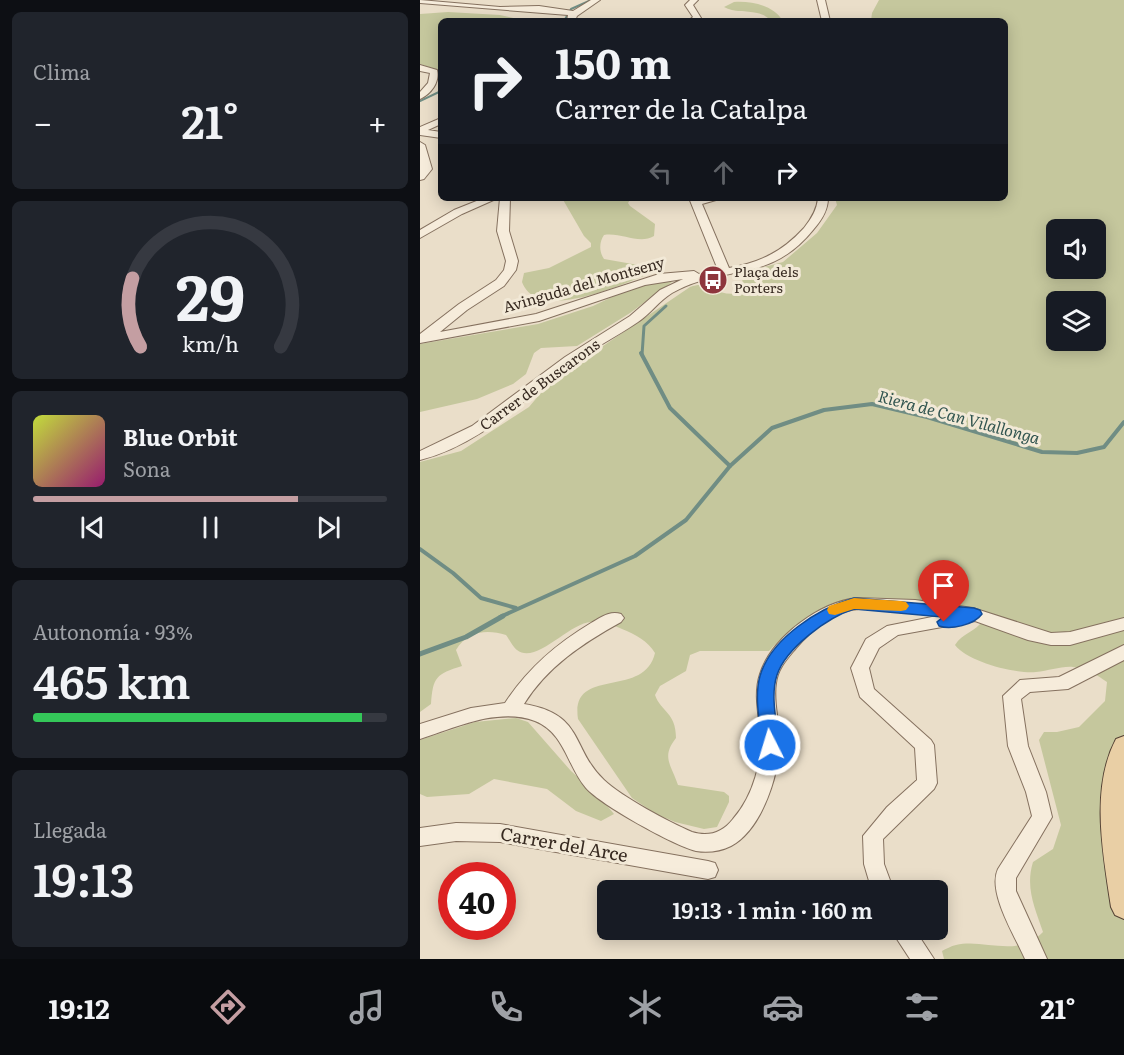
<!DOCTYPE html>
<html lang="es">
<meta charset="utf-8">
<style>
body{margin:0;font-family:Literata,serif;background:#20242c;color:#f1f3f6;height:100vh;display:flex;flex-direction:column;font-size:22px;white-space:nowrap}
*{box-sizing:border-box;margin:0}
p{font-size:20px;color:#9ea1a6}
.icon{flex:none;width:33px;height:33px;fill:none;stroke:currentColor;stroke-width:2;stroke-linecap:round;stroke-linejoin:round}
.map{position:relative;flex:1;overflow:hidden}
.drawer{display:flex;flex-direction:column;gap:12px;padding:12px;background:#0d0f14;width:420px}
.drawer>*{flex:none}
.guide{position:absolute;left:18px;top:18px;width:570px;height:183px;border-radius:9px;box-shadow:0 3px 15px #0003;background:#171b24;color:#f1f3f6;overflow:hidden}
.buttons{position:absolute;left:626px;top:219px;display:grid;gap:12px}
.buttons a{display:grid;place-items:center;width:60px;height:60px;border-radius:9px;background:#171b24;box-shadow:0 3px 15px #0003;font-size:30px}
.speed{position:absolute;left:18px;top:862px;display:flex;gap:12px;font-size:30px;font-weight:700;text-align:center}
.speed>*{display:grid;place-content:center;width:78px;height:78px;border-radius:50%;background:#171b24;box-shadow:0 3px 15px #0003;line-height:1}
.speed .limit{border:9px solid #d22;background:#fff;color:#111}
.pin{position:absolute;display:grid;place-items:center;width:51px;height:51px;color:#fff;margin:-62px -26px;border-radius:50% 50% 50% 0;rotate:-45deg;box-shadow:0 0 6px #0007}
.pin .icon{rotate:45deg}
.me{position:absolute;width:66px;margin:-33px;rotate:355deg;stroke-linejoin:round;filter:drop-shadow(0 0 4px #0008)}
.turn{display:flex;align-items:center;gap:21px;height:126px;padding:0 18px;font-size:27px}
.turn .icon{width:78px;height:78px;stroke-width:2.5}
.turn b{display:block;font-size:42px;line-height:51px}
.lanes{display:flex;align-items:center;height:57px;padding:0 18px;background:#0003;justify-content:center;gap:30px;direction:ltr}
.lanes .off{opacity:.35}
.big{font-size:45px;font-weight:600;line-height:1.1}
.drawer .card{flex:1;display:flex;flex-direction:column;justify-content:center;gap:9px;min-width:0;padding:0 21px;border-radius:9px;background:#20242c}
.drawer .dial{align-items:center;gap:0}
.dial svg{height:156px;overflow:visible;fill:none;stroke:#363941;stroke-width:7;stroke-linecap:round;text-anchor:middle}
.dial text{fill:#f1f3f6;stroke:none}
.song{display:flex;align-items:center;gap:18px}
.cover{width:72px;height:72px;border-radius:9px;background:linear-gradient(135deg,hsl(70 70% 55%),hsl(320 70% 35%))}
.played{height:6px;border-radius:3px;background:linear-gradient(90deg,#c49ea2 75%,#363941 75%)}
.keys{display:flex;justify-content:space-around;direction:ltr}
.heat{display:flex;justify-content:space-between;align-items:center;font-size:33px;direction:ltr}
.charge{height:9px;border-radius:4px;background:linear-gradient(90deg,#34c759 93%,#363941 0)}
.trip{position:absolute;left:177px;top:880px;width:351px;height:60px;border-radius:9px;background:#171b24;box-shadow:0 3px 15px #0003;font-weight:600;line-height:60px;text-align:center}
.tab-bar{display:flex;height:96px;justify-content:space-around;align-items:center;background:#090b0e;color:#9ea1a6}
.tab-bar .icon{width:42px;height:42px}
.tab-bar .selected{color:#c49ea2}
.tab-bar b{font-size:27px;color:#f1f3f6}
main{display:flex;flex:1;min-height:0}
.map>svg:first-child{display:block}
</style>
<main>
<section class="drawer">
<div class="card"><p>Clima</p>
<div class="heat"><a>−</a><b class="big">21°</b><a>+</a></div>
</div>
<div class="card dial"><svg viewBox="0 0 100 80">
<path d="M14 69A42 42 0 1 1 86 69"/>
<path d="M14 69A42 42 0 0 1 10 34" stroke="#c49ea2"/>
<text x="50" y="56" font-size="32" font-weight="700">29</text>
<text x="50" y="72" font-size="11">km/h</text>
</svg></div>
<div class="card">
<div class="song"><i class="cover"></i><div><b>Blue Orbit</b><p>Sona</p></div></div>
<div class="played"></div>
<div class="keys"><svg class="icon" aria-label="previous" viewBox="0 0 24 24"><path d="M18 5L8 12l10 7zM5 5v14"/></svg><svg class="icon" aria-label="pause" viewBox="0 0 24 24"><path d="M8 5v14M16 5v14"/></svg><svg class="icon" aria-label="next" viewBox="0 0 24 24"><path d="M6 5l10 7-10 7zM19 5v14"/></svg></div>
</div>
<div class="card"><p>Autonomía · 93%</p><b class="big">465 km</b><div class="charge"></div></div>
<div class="card"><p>Llegada</p><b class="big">19:13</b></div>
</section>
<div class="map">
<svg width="704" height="959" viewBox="0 0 704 959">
<rect width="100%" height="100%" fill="#eadec9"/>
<g fill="#c5c79d" fill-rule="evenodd">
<path d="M459,0H704V959H524L522,951C526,949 531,946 536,945C564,938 597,959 623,932C615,908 605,888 613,862L633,849L641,825L619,740L624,732H637L659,727L685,701L687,682C677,675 666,668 653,667C641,666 629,671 616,672C595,674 548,662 535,645C542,633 556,632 563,620C555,616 547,610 539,607C525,602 507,603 493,601C425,593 397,601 349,651H280L270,655L266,671L240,686L235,695C241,712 256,712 256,738C241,757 251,764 258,785L304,792L309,796V802L297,827L284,829L255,822L236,814L212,798L158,719C150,665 224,700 235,653C228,641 215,634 202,629C192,625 182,621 171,622C149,623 116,665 97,650C93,647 89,639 86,635C67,629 47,631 36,650L42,666C16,674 13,677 11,704L0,712V462L41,451L109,407L130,382L270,287C292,279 295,298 319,293L323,284L321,273L363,262L397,233L417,205L415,198H585V21H451L452,13ZM636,230H675V268H636ZM636,302H675V340H636Z"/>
<path d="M314,2C332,1 353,5 363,21C344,21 351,16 337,13C326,10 314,13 304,7Z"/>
<path d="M28,12L80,15L106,21H21V71L0,64V14Z"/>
<path d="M142,198H211L208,203L210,206L235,224L234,236C219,245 201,232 184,235C179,242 179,252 184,259L224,266L236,271C207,282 118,325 102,282L104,273L129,268L171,247V243L164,236Z"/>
<path d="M243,280L252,282L210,313L157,346L121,348L114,353L106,374L93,384L57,399L0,412V344L118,324L173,306L213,287Z"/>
<path d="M96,718L108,722L151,771L179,796L194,814L181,821L156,811L127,789L74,779L49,794L7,797L0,794V740L55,722Z"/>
</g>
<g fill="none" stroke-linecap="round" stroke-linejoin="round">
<g stroke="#708d84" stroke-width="2">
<path d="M144,21L151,9L171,0"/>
<path d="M0,101L21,91"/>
</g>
<path stroke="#708d84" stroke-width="3" d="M222,355L224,326L246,306"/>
<g stroke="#708d84" stroke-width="4">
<path d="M221,353L250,408L310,466"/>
<path d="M0,549L33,573L61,598L96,608"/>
<path d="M80,617L215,556L266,520L310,466L352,428L404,410L452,404L507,417L622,452L657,453L684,447L704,422"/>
</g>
<path stroke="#708d84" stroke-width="5" d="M0,654L46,637L83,616"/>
<g stroke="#85715f" stroke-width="2">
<g id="minor">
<path d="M0,0L80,7L119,6L153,11L171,0H180L157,16L155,21H147L148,15L0,3Z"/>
<path d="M270,0H278L273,5L281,18L278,21H268L273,17L265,5Z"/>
<path d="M397,0H405L410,21H402Z"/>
<path d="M0,65L17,70C20,82 11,94 0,99V92L8,83L10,73L0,71Z"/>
<path d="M21,118V124L8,130L21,132V138L0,135V127Z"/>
<path d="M0,142L5,145L12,169L4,179L0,180Z"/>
<path d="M64,198H78L42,214L0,238V230L34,210Z"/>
<path d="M80,198H90L89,231L98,261L96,270L84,286L47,310L20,332L116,314L239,274L274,271L279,274L298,270L269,198H303L282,204L309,268C341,262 362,252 384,228C391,219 397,210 398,198H408C408,211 401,221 393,230C348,285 305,263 252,293C239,301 230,314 218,322C196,337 173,348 152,364C104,399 60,445 0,460V451L52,426L145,357L210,316L240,290L263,279L225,285L119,321L0,343V334L39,304L76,280L84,270L86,261L77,231Z"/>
<path d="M437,598L495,600L553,608L631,633L650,632L704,618V630L650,645H631L608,640L555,621L478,635L459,648L449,668L454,689L511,740L514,745L517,783L514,789L463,839L464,864L474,891H452L444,864L443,836L467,807L497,780L495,748L440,697L431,668L446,639L467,626L522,615C496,612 453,604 427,611C407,617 389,633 376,648C367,659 358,668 356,683C353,701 359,719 359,737C361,770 343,829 311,846C301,851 288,853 276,851C253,845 181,805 166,788C147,766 145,733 115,721C78,707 35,728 0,739V724L51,708L85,703C107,669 136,644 171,623C180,618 190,610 201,614L204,618L201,622C163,643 127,667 104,704C165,714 151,749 184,780C202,797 249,822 272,832C289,837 302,833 313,819C334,795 343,760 340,729C338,711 334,692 340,674C352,637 400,602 437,598Z"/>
<path d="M704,645V660L648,689L610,692L601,699L608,746L626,792L632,817L596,878V891L627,959H605C595,936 567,892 578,869L612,816L606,792L588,746L583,696L600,680L639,677Z"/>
<path d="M36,823L80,824L288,861L295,863L298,870L295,877L288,879L80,842L36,841L0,846V828Z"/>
<path d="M471,930H495L514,959H490Z"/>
</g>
</g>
<g stroke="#534033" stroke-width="2">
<path id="major" d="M704,736V919L695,915L691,907C683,854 670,788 696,739Z"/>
</g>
<use href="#minor" fill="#f6ecdb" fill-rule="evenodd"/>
<use href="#major" fill="#e9cfa5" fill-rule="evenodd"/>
</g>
<path fill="#1a73e8" stroke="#114b97" stroke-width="1.5" d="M434,598L554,608L560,610L562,614C554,625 531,630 519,626L517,622L523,617L434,609C408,617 366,648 357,675C350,696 357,723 359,745L356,750L350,752L344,750L342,745C340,723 334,697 340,676C351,638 399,608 434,598Z"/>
<path fill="#f59e0b" d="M434,598L481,601L486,602L489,606L486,610L481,611L434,609L415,615L409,614L407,610L409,606Z"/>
<defs>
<g id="bus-disc" transform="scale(1.5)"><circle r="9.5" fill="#8e353c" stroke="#f2e9d7"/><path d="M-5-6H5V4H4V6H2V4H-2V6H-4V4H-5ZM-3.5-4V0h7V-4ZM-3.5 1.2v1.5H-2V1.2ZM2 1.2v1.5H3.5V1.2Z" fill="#fff"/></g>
</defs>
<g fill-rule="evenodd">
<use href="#bus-disc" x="293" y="280"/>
</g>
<g text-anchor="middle" stroke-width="6" stroke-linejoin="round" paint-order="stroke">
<g font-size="14" fill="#372a21" stroke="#f2e9d7" text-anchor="start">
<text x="314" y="277">Plaça dels<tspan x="314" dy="16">Porters</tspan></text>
</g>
<g font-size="15" fill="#372a21" stroke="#f2e9d7">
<text transform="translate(164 285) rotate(-16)" y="5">Avinguda del Montseny</text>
<text transform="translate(120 385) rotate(-36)" y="5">Carrer de Buscarons</text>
</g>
<g font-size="16" font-style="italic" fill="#325550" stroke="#f2e9d7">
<text transform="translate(539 417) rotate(15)" y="6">Riera de Can Vilallonga</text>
</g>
<g font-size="18" fill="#372a21" stroke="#f2e9d7">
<text transform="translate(144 845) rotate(10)" y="6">Carrer del Arce</text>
</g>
</g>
</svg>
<div class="buttons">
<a><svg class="icon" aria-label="sound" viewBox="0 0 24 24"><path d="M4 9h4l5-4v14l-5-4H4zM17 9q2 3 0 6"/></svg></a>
<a><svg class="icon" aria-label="layers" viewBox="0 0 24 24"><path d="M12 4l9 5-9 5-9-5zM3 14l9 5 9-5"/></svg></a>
</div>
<div class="speed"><div class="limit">40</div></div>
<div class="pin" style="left:524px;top:622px;background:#d93025"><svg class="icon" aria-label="arrive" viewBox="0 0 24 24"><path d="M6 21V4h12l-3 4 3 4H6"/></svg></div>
<svg class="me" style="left:350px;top:745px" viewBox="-20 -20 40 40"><circle r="17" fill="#1a73e8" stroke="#fff" stroke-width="3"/><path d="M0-11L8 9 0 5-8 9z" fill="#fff"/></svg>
<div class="trip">19:13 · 1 min · 160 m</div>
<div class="guide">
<div class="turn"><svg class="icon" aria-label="right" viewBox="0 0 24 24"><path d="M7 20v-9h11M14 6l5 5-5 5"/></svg><div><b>150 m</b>Carrer de la Catalpa</div></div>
<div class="lanes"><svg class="icon off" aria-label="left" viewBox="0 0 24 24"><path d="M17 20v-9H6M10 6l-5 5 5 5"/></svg><svg class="icon off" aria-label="ahead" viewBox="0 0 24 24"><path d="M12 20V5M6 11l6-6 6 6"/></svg><svg class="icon" aria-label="right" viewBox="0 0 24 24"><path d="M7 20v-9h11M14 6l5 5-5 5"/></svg></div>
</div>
</div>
</main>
<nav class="tab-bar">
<b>19:12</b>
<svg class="icon selected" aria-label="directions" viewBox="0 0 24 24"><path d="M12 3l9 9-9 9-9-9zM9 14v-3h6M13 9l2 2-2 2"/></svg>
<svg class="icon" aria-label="music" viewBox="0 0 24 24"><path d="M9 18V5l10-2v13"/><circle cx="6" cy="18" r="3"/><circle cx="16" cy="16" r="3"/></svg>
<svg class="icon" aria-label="phone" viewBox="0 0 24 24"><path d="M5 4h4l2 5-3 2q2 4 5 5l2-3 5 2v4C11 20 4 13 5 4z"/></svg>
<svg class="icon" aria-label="climate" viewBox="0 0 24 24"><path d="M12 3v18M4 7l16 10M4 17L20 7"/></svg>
<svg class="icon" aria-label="car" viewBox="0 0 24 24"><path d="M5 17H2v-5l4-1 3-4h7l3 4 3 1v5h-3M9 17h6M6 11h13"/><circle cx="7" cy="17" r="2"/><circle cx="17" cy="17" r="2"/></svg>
<svg class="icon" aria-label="filters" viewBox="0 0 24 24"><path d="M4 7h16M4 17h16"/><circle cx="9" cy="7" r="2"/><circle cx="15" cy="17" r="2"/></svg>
<b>21°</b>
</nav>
